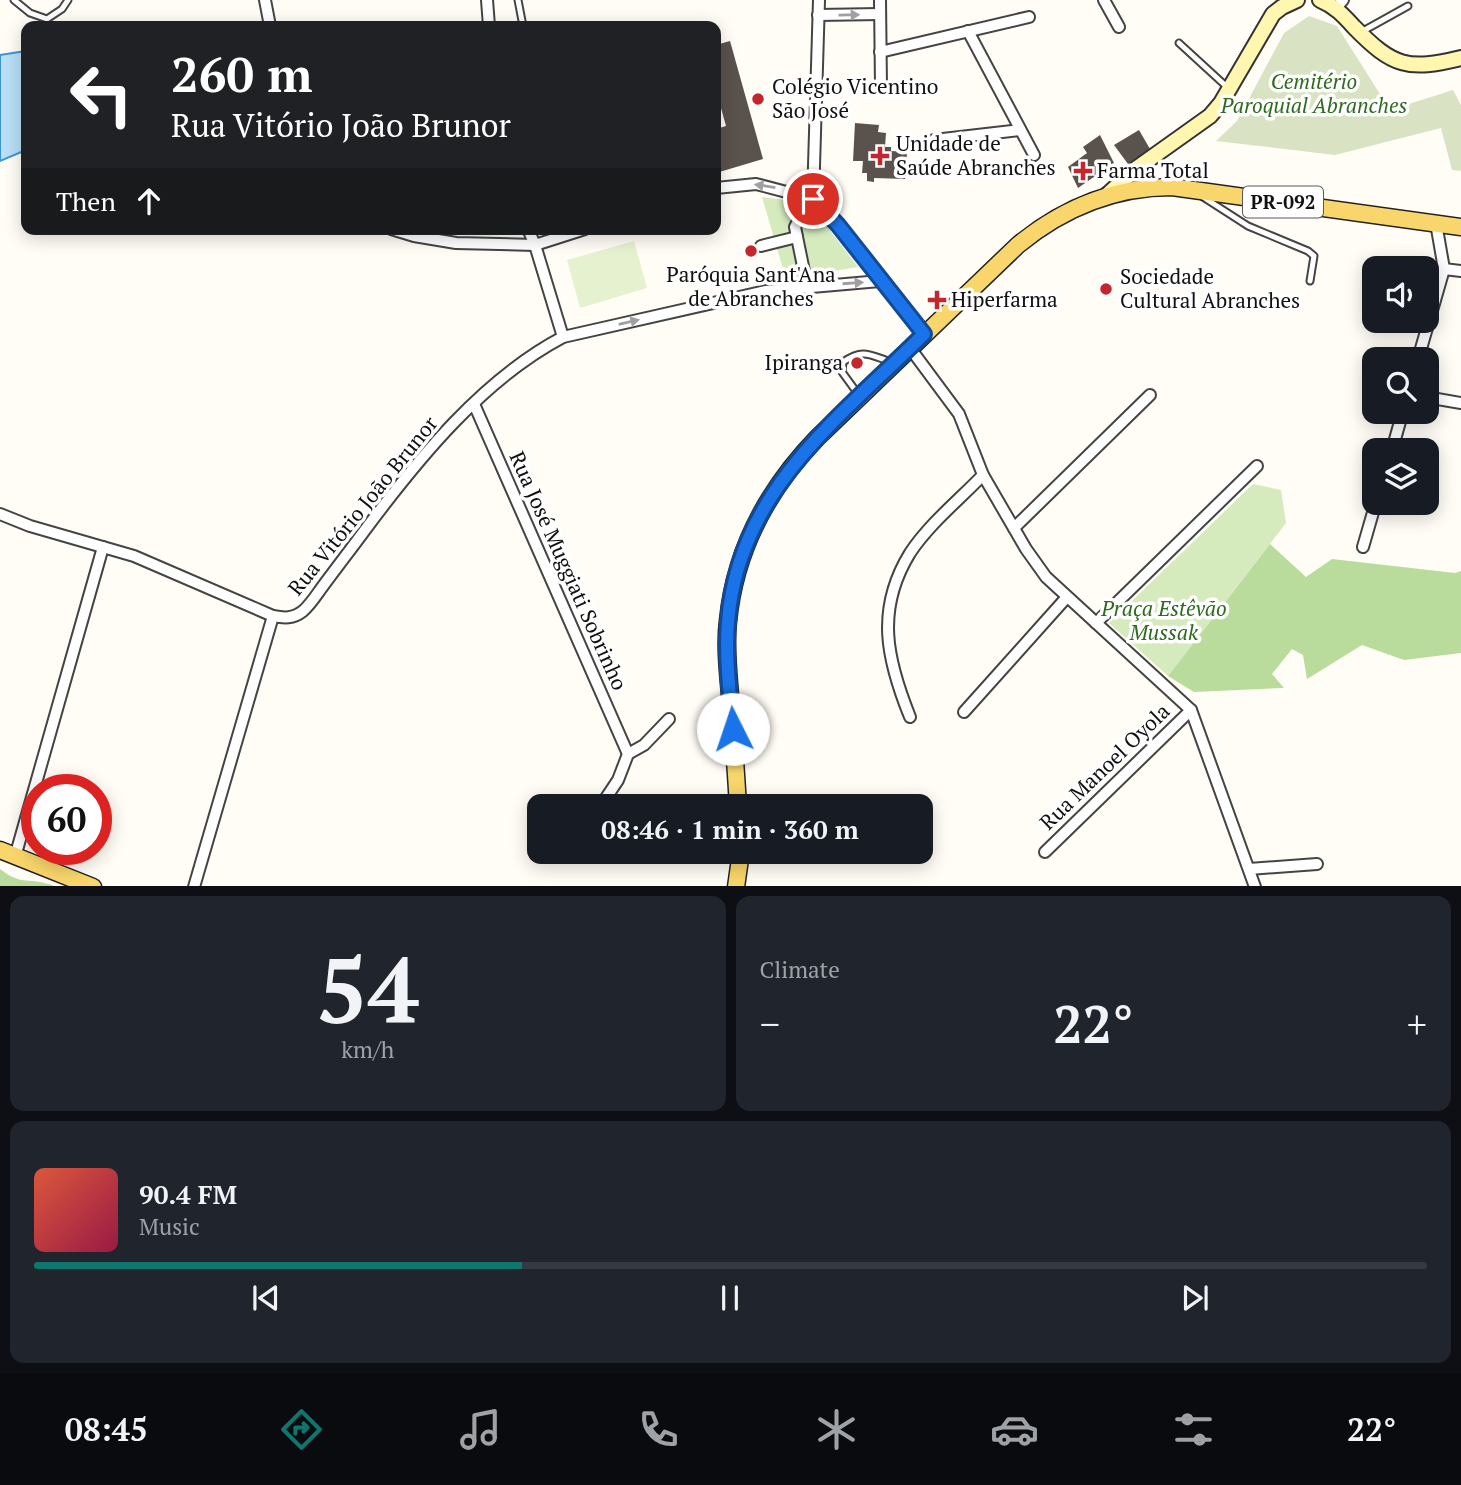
<!DOCTYPE html>
<meta charset="utf-8">
<style>
body{margin:0;font-family:"PT Serif",serif;background:#20242c;color:#f1f3f6;height:100vh;display:flex;flex-direction:column;font-size:26px;white-space:nowrap}
*{box-sizing:border-box;margin:0}
p{font-size:23px;color:#9ea1a6}
.icon{flex:none;width:38px;height:38px;fill:none;stroke:currentColor;stroke-width:2;stroke-linecap:round;stroke-linejoin:round}
.map{position:relative;height:886px;overflow:hidden}
.details{display:flex;flex-direction:column;gap:10px;padding:10px;background:#0d0f14;flex:1}
.details>*{flex:none}
.guide{position:absolute;left:21px;top:21px;width:700px;height:214px;border-radius:14px;box-shadow:0 4px 18px #0003;background:#202124;color:#fff;overflow:hidden}
.tools{position:absolute;left:1362px;top:256px;display:grid;gap:14px}
.tools a{display:grid;place-items:center;width:77px;height:77px;border-radius:14px;background:#171b24;box-shadow:0 4px 18px #0003;font-size:35px}
.speed{position:absolute;left:21px;top:774px;display:flex;gap:14px;font-size:35px;font-weight:700;text-align:center}
.speed>*{display:grid;place-content:center;width:91px;height:91px;border-radius:50%;background:#171b24;box-shadow:0 4px 18px #0003;line-height:1}
.speed .limit{border:10px solid #d22;background:#fff;color:#111}
.pin{position:absolute;display:grid;place-items:center;width:60px;height:60px;color:#fff;margin:-30px;border:4px solid #fff;border-radius:50%;box-shadow:0 2px 7px #0007}
.me{position:absolute;width:77px;margin:-38px;rotate:356deg;stroke-linejoin:round;filter:drop-shadow(0 0 5px #0008)}
.turn{display:flex;align-items:center;gap:24px;height:147px;padding:0 35px;font-size:32px}
.turn .icon{width:91px;height:91px;stroke-width:2.5}
.turn b{display:block;font-size:49px;line-height:60px}
.then{display:flex;align-items:center;height:66px;padding:0 35px;background:#0003;gap:14px;font-size:26px}
.big{font-size:52px;font-weight:600;line-height:1.1}
.details .tile{flex:1;display:flex;flex-direction:column;justify-content:center;gap:10px;min-width:0;padding:0 24px;border-radius:14px;background:#20242c}
.details .dial{align-items:center;gap:0}
.dial b{font-size:91px;line-height:1}
.song{display:flex;align-items:center;gap:21px}
.cover{width:84px;height:84px;border-radius:10px;background:linear-gradient(135deg,hsl(10 70% 55%),hsl(340 70% 35%))}
.played{height:7px;border-radius:4px;background:linear-gradient(90deg,#0f766e 35%,#363941 35%)}
.keys{display:flex;justify-content:space-around;direction:ltr}
.heat{display:flex;justify-content:space-between;align-items:center;font-size:38px;direction:ltr}
.details .tiles{flex:1;display:grid;gap:10px;grid-template-columns:1fr 1fr}
.tile:last-child{grid-column:span 2}
.trip{position:absolute;left:527px;top:794px;width:406px;height:70px;border-radius:14px;background:#171b24;box-shadow:0 4px 18px #0003;font-weight:600;line-height:70px;text-align:center}
.dock{display:flex;height:112px;justify-content:space-around;align-items:center;background:#090b0e;color:#9ea1a6}
.dock .icon{width:49px;height:49px}
.dock .selected{color:#0f766e}
.dock b{font-size:32px;color:#f1f3f6}
.map>svg:first-child{display:block}
</style>
<div class="map">
<svg width="1461" height="887" viewBox="0 0 1461 887">
<rect width="100%" height="100%" fill="#fffdf5"/>
<g fill="#d5ebbd">
<path d="M762,197L809,203L858,267L786,279Z"/>
<path d="M1253,484L1281,490L1286,523L1168,676L1109,623Z"/>
</g>
<g fill="#b9dc9c">
<path d="M1270,544L1306,577L1332,559L1455,573L1461,571V653L1404,660L1362,645L1307,679L1303,655L1292,649L1272,674L1284,688L1194,692L1168,676Z"/>
<path d="M0,869C23,887 29,876 54,886H0Z"/>
</g>
<path fill="#d9e3c4" d="M1309,16L1337,26L1390,110L1453,90L1461,105V171L1452,170L1441,128L1335,155L1216,141L1237,121L1284,33Z"/>
<path fill="#e6f2cf" d="M634,241L647,288L580,308L567,260Z"/>
<path fill="#b9e0f7" stroke="#3f96cf" stroke-width="2" d="M26,51V150L0,161V55Z"/>
<g fill="#5a524d">
<path d="M730,41L763,159L716,173V129L726,126L716,90V45Z"/>
<path d="M855,123L879,125L878,132L886,133L885,147H891V151L907,152L905,179L874,178V182L867,181V173H862L863,161H853Z"/>
<path d="M1139,130L1150,149L1128,164L1114,145Z"/>
<path d="M1100,135L1114,163L1078,188L1068,167L1087,153L1083,147Z"/>
</g>
<g fill="none" stroke-linecap="round" stroke-linejoin="round">
<g stroke="#444" stroke-width="9">
<g id="lane">
<path d="M14,0L30,13L47,19L62,9L68,0"/>
<path d="M518,0L523,26"/>
<path d="M1363,31L1408,6"/>
<path d="M1179,43L1227,87"/>
<path d="M1203,197L1248,226L1308,251L1314,256L1310,281"/>
<path d="M858,394L842,372L843,362C863,348 870,355 891,362"/>
</g>
</g>
<g stroke="#444" stroke-width="14">
<g id="street">
<path d="M265,0L270,26"/>
<path d="M487,0L489,26"/>
<path d="M880,0L881,86"/>
<path d="M1104,0L1119,27"/>
<path d="M1336,8L1343,0"/>
<path d="M818,15L880,14"/>
<path d="M968,31L1034,155"/>
<path d="M880,52L1029,17"/>
<path d="M934,140L1020,130"/>
<path d="M716,188L756,184L813,199L838,225L924,335"/>
<path d="M813,199L819,0"/>
<path d="M391,229L414,236L456,243L535,245L585,229"/>
<path d="M528,229L535,245L563,337"/>
<path d="M761,246L797,237"/>
<path d="M1444,269L1461,271"/>
<path d="M807,286L795,227L806,206L813,199"/>
<path d="M910,348L959,414L983,475L1026,549L1046,577L1191,710L1255,887"/>
<path d="M1418,359L1444,269L1436,223"/>
<path d="M1426,397L1461,403"/>
<path d="M474,404L628,754"/>
<path d="M1392,450L1403,411"/>
<path d="M0,514L30,526L134,556L273,616C284,618 293,619 303,611C311,604 317,594 323,586C337,567 351,549 365,530C418,459 483,379 563,337L766,291L880,281"/>
<path d="M1014,528L1150,395"/>
<path d="M1363,547L1376,502"/>
<path d="M1096,623L1257,466"/>
<path d="M964,712L1067,597"/>
<path d="M910,717C887,660 875,610 910,553C929,524 959,500 983,475"/>
<path d="M600,807L618,780L628,754L644,745L669,719"/>
<path d="M1045,852L1191,710"/>
<path d="M15,857L103,547"/>
<path d="M1249,869L1317,864"/>
<path d="M194,887L273,616"/>
</g>
</g>
<g stroke="#333" stroke-width="18">
<g id="secondary">
<path d="M1320,0C1335,6 1344,16 1354,27C1393,67 1408,71 1461,58"/>
<path d="M1106,196L1137,168L1210,116L1221,103L1273,14L1282,7L1297,0"/>
</g>
</g>
<g stroke="#222" stroke-width="19">
<g id="primary">
<path d="M738,807C736,770 733,732 730,695C728,671 725,645 728,621C735,550 768,489 817,438L1018,245C1063,208 1114,187 1172,187L1461,227"/>
<path d="M0,850L93,887"/>
<path d="M736,887L741,852"/>
</g>
</g>
<use href="#lane" stroke="#fff" stroke-width="5"/>
<use href="#street" stroke="#fff" stroke-width="10"/>
<use href="#secondary" stroke="#fff6b0" stroke-width="14"/>
<use href="#primary" stroke="#f9d66b" stroke-width="16"/>
</g>
<defs><path id="oneway-solid" d="M-6-.8H1V-3.2L6.5 0L1 3.2V.8H-6Z" transform="scale(1.75)"/></defs>
<g fill="#a0a0a0">
<use href="#oneway-solid" transform="translate(849 15) rotate(-1)"/>
<use href="#oneway-solid" transform="translate(765 186) rotate(-171)"/>
<use href="#oneway-solid" transform="translate(853 283) rotate(-4)"/>
<use href="#oneway-solid" transform="translate(629 322) rotate(-13)"/>
</g>
<g fill="none" stroke-linecap="round" stroke-linejoin="round">
<g stroke="#114b97" stroke-width="18">
<path id="route" d="M733,729C730,694 725,657 728,622C738,491 838,419 924,334L838,225L813,199"/>
</g>
<use href="#route" stroke="#1a73e8" stroke-width="12"/>
</g>
<g fill="#c4262e" stroke="#fff" stroke-width="2.5">
<circle cx="758" cy="99" r="7"/>
<path d="M876.5 145.5h7v7h7v7h-7v7h-7v-7h-7v-7h7z"/>
<path d="M1079.5 160.5h7v7h7v7h-7v7h-7v-7h-7v-7h7z"/>
<circle cx="751" cy="251" r="7"/>
<circle cx="1106" cy="289" r="7"/>
<path d="M933.5 289.5h7v7h7v7h-7v7h-7v-7h-7v-7h7z"/>
<circle cx="857" cy="363" r="7"/>
</g>
<g text-anchor="middle" stroke-width="7" stroke-linejoin="round" paint-order="stroke">
<rect fill="#fff" stroke="#585858" stroke-width="2" x="1243" y="186.5" width="80" height="31" rx="5"/>
<g font-size="19" font-weight="bold" fill="#111">
<text x="1283" y="209">PR-092</text>
</g>
<g font-size="21" font-style="italic" fill="#2f6b1f" stroke="#fff">
<text x="1314" y="89">Cemitério<tspan x="1314" dy="24">Paroquial Abranches</tspan></text>
<text x="1164" y="616">Praça Estêvão<tspan x="1164" dy="24">Mussak</tspan></text>
</g>
<g font-size="21" fill="#111" stroke="#fff" text-anchor="start">
<text x="772" y="94">Colégio Vicentino<tspan x="772" dy="24">São José</tspan></text>
<text x="896" y="151">Unidade de<tspan x="896" dy="24">Saúde Abranches</tspan></text>
<text x="1097" y="178">Farma Total</text>
<text x="751" y="282" text-anchor="middle">Paróquia Sant'Ana<tspan x="751" dy="24">de Abranches</tspan></text>
<text x="1120" y="284">Sociedade<tspan x="1120" dy="24">Cultural Abranches</tspan></text>
<text x="951" y="307">Hiperfarma</text>
<text x="843" y="370" text-anchor="end">Ipiranga</text>
</g>
<g font-size="21" fill="#111" stroke="#fff">
<text transform="translate(363 506) rotate(-51)" y="7">Rua Vitório João Brunor</text>
<text transform="translate(568 571) rotate(66)" y="7">Rua José Muggiati Sobrinho</text>
<text transform="translate(1105 767) rotate(-44)" y="7">Rua Manoel Oyola</text>
</g>
</g>
</svg>
<div class="tools">
<a><svg class="icon" aria-label="sound" viewBox="0 0 24 24"><path d="M4 9h4l5-4v14l-5-4H4zM17 9q2 3 0 6"/></svg></a>
<a><svg class="icon" aria-label="search" viewBox="0 0 24 24"><circle cx="10" cy="10" r="6"/><path d="M15 15l6 6"/></svg></a>
<a><svg class="icon" aria-label="layers" viewBox="0 0 24 24"><path d="M12 4l9 5-9 5-9-5zM3 14l9 5 9-5"/></svg></a>
</div>
<div class="speed"><div class="limit">60</div></div>
<div class="pin" style="left:813px;top:199px;background:#d93025"><svg class="icon" aria-label="arrive" viewBox="0 0 24 24"><path d="M6 21V4h12l-3 4 3 4H6"/></svg></div>
<svg class="me" style="left:733px;top:729px" viewBox="-20 -20 40 40"><circle r="19" fill="#fff"/><path d="M0-13L10 11 0 6-10 11z" fill="#1a73e8"/></svg>
<div class="trip">08:46 · 1 min · 360 m</div>
<div class="guide">
<div class="turn"><svg class="icon" aria-label="left" viewBox="0 0 24 24"><path d="M17 20v-9H6M10 6l-5 5 5 5"/></svg><div><b>260 m</b>Rua Vitório João Brunor</div></div>
<div class="then">Then<svg class="icon" aria-label="ahead" viewBox="0 0 24 24"><path d="M12 20V5M6 11l6-6 6 6"/></svg></div>
</div>
</div>
<section class="details">
<div class="tiles">
<div class="tile dial"><b>54</b><p>km/h</p></div>
<div class="tile"><p>Climate</p>
<div class="heat"><a>−</a><b class="big">22°</b><a>+</a></div>
</div>
<div class="tile">
<div class="song"><i class="cover"></i><div><b>90.4 FM</b><p>Music</p></div></div>
<div class="played"></div>
<div class="keys"><svg class="icon" aria-label="previous" viewBox="0 0 24 24"><path d="M18 5L8 12l10 7zM5 5v14"/></svg><svg class="icon" aria-label="pause" viewBox="0 0 24 24"><path d="M8 5v14M16 5v14"/></svg><svg class="icon" aria-label="next" viewBox="0 0 24 24"><path d="M6 5l10 7-10 7zM19 5v14"/></svg></div>
</div>
</div>
</section>
<nav class="dock">
<b>08:45</b>
<svg class="icon selected" aria-label="directions" viewBox="0 0 24 24"><path d="M12 3l9 9-9 9-9-9zM9 14v-3h6M13 9l2 2-2 2"/></svg>
<svg class="icon" aria-label="music" viewBox="0 0 24 24"><path d="M9 18V5l10-2v13"/><circle cx="6" cy="18" r="3"/><circle cx="16" cy="16" r="3"/></svg>
<svg class="icon" aria-label="phone" viewBox="0 0 24 24"><path d="M5 4h4l2 5-3 2q2 4 5 5l2-3 5 2v4C11 20 4 13 5 4z"/></svg>
<svg class="icon" aria-label="climate" viewBox="0 0 24 24"><path d="M12 3v18M4 7l16 10M4 17L20 7"/></svg>
<svg class="icon" aria-label="car" viewBox="0 0 24 24"><path d="M5 17H2v-5l4-1 3-4h7l3 4 3 1v5h-3M9 17h6M6 11h13"/><circle cx="7" cy="17" r="2"/><circle cx="17" cy="17" r="2"/></svg>
<svg class="icon" aria-label="filters" viewBox="0 0 24 24"><path d="M4 7h16M4 17h16"/><circle cx="9" cy="7" r="2"/><circle cx="15" cy="17" r="2"/></svg>
<b>22°</b>
</nav>
